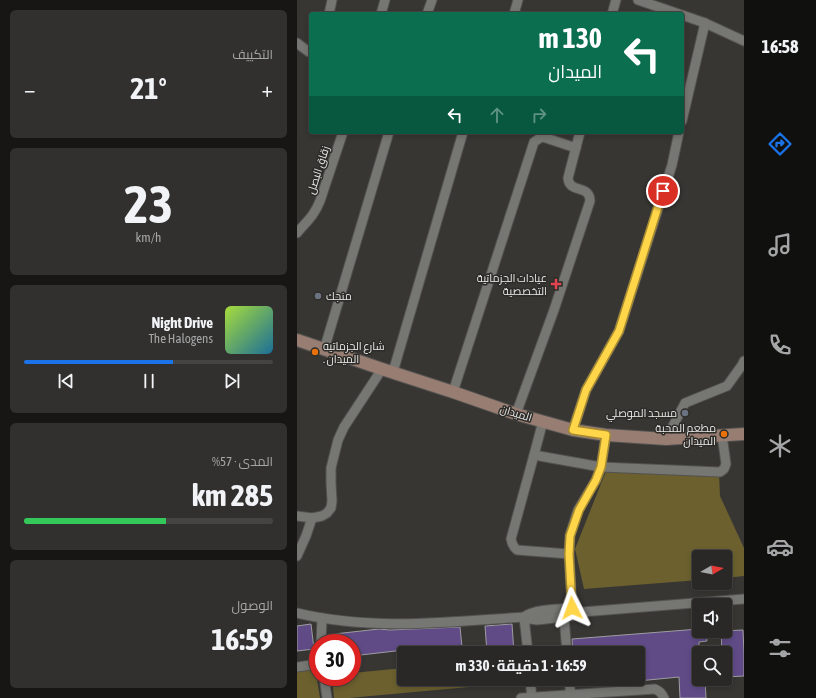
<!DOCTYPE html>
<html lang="ar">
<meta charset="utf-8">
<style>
body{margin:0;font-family:"Asap Condensed",Cairo,sans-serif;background:#31302e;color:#f1f3f6;direction:rtl;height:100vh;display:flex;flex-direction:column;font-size:15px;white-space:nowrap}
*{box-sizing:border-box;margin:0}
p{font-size:13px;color:#a5a6a7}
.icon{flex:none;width:22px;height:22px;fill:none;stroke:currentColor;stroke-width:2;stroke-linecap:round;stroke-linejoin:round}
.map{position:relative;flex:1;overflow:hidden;direction:ltr}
.panel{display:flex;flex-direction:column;gap:10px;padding:10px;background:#171615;width:297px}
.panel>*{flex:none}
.banner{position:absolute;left:12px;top:12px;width:375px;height:122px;border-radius:4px;box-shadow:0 2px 6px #0003,0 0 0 1px #454443;direction:rtl;background:#0b6e4f;color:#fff;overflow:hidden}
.needle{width:26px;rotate:81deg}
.fabs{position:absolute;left:395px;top:550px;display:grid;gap:8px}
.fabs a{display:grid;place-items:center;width:40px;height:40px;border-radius:4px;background:#292826;box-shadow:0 2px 6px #0003,0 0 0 1px #454443;font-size:20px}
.speed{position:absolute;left:12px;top:634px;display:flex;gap:8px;font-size:20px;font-weight:700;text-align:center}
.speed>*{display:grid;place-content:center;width:52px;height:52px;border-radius:50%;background:#292826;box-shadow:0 2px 6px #0003,0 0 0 1px #454443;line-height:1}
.speed .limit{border:6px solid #d22;background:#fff;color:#111}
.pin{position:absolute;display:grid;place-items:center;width:34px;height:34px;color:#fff;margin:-17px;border:2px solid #fff;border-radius:50%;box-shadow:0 1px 4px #0007}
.me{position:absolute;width:44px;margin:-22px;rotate:357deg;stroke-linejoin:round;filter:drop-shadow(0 0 3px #0008)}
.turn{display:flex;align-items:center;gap:14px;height:84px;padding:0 16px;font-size:18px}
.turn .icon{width:52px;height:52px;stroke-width:2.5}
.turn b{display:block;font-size:28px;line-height:34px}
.lanes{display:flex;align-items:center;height:38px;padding:0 16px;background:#0003;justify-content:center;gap:20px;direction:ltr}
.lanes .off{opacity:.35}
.big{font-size:30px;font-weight:700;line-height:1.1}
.panel .card{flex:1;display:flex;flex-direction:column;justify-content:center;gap:6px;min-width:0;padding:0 14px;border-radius:6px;background:#31302e}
.panel .dial{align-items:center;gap:0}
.dial b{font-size:52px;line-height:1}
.song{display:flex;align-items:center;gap:12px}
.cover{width:48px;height:48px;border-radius:6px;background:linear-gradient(135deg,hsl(80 70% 55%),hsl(200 70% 35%))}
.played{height:4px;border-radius:2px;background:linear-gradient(90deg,#1a73e8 60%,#454443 60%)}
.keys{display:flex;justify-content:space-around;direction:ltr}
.heat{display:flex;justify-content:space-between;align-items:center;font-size:22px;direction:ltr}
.charge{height:6px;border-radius:3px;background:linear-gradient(90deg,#34c759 57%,#454443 0)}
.trip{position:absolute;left:100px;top:646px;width:248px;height:40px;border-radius:4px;background:#292826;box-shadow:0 2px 6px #0003,0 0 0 1px #454443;font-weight:700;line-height:40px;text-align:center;direction:rtl}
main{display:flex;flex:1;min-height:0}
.tab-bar{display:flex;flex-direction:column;width:72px;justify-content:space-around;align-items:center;background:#10100f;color:#a5a6a7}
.tab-bar .icon{width:28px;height:28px}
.tab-bar .selected{color:#1a73e8}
.tab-bar b{font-size:18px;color:#f1f3f6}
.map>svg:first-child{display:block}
</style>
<main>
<nav class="tab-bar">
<b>16:58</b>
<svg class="icon selected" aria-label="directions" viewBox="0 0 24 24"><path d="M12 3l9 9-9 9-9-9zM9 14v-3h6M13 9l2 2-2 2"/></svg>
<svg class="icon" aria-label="music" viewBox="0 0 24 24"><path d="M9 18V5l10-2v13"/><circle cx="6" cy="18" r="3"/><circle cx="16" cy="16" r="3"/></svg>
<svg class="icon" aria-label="phone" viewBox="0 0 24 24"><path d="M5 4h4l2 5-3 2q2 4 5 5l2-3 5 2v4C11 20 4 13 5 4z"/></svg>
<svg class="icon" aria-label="climate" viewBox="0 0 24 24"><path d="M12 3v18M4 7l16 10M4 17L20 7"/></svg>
<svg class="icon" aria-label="car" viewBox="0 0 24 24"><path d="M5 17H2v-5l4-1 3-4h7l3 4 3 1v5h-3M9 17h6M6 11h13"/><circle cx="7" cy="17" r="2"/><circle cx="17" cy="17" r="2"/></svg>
<svg class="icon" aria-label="filters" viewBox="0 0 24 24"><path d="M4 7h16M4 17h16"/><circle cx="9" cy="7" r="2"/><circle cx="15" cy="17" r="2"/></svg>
</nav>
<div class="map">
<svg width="447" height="698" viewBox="0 0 447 698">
<rect width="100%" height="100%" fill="#373633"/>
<g fill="#6b602e">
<path d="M309,471L422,474L423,496L447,548V576L428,578V557H402V580L287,589L278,549Z"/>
<path d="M18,667L23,698H0V669Z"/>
<path d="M107,668V679H171L172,687L52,698H37L35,677H55V673Z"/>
</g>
<g fill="#604b87" stroke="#9e9da1">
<path d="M14,624L17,649L0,651V626Z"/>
<path d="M215,624L217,653H190L188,626Z"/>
<path d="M163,627L165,647L112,653H107V650L55,656V643H38L37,634L82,629L93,630Z"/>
<path d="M402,629V631H409L410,641L402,642V679H408L409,698H383L382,677L341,681V653H276L275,639Z"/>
<path d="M446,630L447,653V676L428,677V653H425L424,631Z"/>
</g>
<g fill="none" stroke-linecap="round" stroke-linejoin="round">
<g stroke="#535250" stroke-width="11">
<g id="street">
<path d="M341,0L382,14"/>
<path d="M32,14L35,0"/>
<path d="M84,14L88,0"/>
<path d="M130,14L135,0"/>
<path d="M217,14L221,0"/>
<path d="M315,14L319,0"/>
<path d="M385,15L408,23L447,41"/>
<path d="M0,43L12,52H14"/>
<path d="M385,121L408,23"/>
<path d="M0,233C10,221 17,216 23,201L46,132"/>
<path d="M27,350L92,132"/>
<path d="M96,372L166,132"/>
<path d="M156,392L237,142L243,138L246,137L279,148"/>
<path d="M219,414L257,310L293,201C293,184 272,194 271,178L283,132"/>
<path d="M246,421L237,455L214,539C215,544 216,547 220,550L272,554"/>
<path d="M276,430L289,390L322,331L375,165L382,132"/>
<path d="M369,439L388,403L430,386L445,365L447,361"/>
<path d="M237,455L304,467L423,472L427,469L429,464L425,435"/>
<path d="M0,516L15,518L25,516L30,513L34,508L35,501L34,483V468L41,440L47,427L85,369"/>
<path d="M0,556L9,536L15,518"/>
<path d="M275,608L272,554L273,535L281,510L299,480L304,467L309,435"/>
<path d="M0,613C75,631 152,622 227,617L233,619L240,620L276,616L282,614L285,612L447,599"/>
<path d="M227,617C237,609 262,609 275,608L280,609"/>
<path d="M227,617L231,653"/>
<path d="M267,617L270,653"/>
<path d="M24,643L25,618"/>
<path d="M0,667L21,664"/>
<path d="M27,677L30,698"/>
<path d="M233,679L235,698"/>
<path d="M272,679L274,698"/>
<path d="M224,698L358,689C363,691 365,693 367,698"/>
</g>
</g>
<g stroke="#535250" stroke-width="14">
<path id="secondary" d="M0,340L85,369L156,392L219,414L276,430L309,435L369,439L447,434"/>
</g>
<use href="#street" stroke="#767672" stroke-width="9"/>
<use href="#secondary" stroke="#977d72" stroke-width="12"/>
</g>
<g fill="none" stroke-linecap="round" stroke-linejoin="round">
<g stroke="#a68a30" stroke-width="10">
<path id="route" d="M275,608L272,554L273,536L282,510L299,480L304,467L309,435L276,430L289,390L322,331L366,191"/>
</g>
<use href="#route" stroke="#ffd54a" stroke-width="7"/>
</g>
<path fill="#e0444e" stroke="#2d2c29" stroke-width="1.5" d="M257 278h4v4h4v4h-4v4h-4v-4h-4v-4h4z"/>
<g fill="#6b7280" stroke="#2d2c29" stroke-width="1.5">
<circle cx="21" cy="296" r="4"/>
<circle cx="388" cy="413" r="4"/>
</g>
<g fill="#e8710a" stroke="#2d2c29" stroke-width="1.5">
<circle cx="18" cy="352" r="4"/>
<circle cx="427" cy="434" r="4"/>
</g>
<g text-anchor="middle" stroke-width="3" stroke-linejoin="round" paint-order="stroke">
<g font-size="11" fill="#e9e9e7" stroke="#2d2c29">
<text transform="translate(21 170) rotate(-72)" y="4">زقاق البصل</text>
<text transform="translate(219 413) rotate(17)" y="4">الميدان</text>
</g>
<g font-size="11" fill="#e9e9e7" stroke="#2d2c29" text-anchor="end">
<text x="250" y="282">عيادات الجزماتية<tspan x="250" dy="13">التخصصية</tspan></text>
<text x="29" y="300" text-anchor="start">منجك</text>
<text x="26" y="350" text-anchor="start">شارع الجزماتيه<tspan x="26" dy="13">. الميدان</tspan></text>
<text x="380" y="417">مسجد الموصلي</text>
<text x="419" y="432">مطعم المحبة<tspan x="419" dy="13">الميدان</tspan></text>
</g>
</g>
</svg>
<div class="fabs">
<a><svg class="needle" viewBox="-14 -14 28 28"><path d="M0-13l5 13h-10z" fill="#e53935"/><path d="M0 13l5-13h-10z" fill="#a5a6a7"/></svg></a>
<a><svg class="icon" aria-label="sound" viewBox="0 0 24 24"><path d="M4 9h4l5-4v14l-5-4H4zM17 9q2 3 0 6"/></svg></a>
<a><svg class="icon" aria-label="search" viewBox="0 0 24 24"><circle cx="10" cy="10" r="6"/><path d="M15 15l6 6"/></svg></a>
</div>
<div class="speed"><div class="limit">30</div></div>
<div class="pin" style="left:366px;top:191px;background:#d93025"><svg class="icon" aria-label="arrive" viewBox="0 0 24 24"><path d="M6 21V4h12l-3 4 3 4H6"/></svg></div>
<svg class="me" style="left:275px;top:608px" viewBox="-20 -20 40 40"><path d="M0-17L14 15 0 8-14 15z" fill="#ffd54a" stroke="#fff" stroke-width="4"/></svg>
<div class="trip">16:59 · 1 دقيقة · 330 m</div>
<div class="banner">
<div class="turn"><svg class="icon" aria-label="left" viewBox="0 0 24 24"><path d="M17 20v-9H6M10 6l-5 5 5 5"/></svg><div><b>130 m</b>الميدان</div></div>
<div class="lanes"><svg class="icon" aria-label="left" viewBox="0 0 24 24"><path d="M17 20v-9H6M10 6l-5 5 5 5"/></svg><svg class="icon off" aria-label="ahead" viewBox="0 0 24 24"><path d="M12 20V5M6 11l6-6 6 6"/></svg><svg class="icon off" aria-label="right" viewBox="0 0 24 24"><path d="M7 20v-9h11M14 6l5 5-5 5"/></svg></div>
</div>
</div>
<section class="panel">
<div class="card"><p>التكييف</p>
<div class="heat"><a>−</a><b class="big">21°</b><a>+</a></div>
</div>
<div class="card dial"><b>23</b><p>km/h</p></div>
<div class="card">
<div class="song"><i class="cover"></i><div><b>Night Drive</b><p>The Halogens</p></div></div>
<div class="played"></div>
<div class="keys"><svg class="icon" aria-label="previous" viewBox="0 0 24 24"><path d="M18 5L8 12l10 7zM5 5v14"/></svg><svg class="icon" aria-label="pause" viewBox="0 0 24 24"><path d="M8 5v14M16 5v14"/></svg><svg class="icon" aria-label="next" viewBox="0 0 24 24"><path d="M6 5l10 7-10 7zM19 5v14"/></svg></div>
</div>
<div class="card"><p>المدى · 57%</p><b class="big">285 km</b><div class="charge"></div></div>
<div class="card"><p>الوصول</p><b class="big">16:59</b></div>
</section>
</main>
